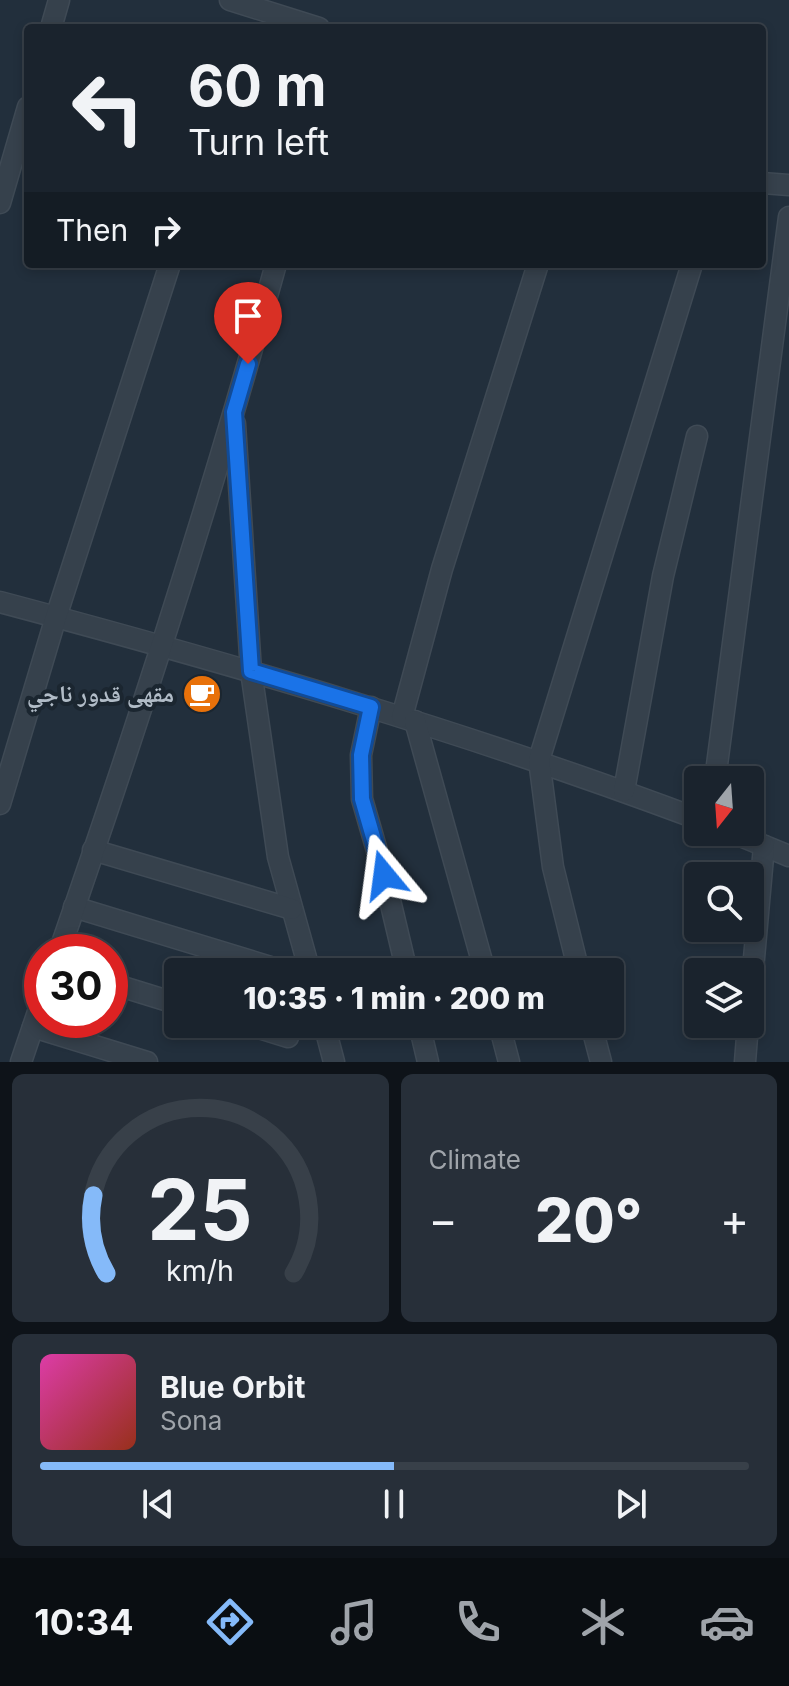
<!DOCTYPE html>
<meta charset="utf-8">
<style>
body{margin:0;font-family:Inter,"Noto Naskh Arabic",sans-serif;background:#272f39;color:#f1f3f6;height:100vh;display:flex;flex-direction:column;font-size:30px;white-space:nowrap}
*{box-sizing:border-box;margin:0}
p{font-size:26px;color:#9fa4aa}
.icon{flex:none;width:44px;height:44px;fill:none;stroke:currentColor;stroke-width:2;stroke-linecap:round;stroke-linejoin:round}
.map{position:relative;height:1062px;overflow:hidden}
.panel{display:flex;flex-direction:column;gap:12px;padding:12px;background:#0e1319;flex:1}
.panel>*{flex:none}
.guide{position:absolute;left:24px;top:24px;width:742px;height:244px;border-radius:8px;box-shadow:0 4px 12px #0003,0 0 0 2px #384049;background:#1a232d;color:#f1f3f6;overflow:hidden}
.needle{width:52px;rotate:197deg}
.fabs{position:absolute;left:684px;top:766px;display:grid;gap:16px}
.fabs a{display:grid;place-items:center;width:80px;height:80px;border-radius:8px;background:#1a232d;box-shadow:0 4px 12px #0003,0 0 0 2px #384049;font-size:40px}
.speed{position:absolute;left:24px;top:934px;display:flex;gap:16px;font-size:40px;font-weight:700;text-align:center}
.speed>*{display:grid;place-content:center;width:104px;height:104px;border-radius:50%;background:#1a232d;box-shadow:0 4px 12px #0003,0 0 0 2px #384049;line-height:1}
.speed .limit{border:12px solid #d22;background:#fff;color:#111}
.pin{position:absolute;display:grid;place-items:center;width:68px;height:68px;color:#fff;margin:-82px -34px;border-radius:50% 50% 50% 0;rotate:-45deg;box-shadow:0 0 8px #0007}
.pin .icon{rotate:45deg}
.me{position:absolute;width:88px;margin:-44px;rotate:344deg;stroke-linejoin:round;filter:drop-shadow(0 0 6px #0008)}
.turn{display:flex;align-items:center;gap:28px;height:168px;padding:0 32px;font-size:36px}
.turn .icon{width:104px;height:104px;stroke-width:2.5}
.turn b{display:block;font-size:56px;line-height:68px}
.then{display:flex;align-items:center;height:76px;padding:0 32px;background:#0003;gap:16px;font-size:30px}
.big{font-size:60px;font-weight:800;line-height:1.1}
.panel .card{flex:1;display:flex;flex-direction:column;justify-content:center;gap:12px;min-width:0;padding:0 28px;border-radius:12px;background:#272f39}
.panel .dial{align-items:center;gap:0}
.dial svg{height:208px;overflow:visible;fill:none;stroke:#384049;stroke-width:7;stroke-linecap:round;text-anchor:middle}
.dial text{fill:#f1f3f6;stroke:none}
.song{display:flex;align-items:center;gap:24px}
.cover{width:96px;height:96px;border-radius:12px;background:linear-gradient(135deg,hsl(320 70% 55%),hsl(10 70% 35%))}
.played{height:8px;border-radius:4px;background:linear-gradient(90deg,#85baf9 50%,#384049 50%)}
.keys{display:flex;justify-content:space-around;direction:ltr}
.heat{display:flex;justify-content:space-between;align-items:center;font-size:44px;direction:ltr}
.panel .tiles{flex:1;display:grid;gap:12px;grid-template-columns:1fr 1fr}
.card:last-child{grid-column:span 2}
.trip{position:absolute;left:164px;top:958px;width:460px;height:80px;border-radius:8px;background:#1a232d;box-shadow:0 4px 12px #0003,0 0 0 2px #384049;font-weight:800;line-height:80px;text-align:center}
.dock{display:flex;height:128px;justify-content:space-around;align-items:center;background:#0a0e12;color:#9fa4aa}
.dock .icon{width:56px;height:56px}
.dock .on{color:#85baf9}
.dock b{font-size:36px;color:#f1f3f6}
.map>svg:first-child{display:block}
</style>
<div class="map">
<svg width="789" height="1062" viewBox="0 0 789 1062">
<rect width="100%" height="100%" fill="#222f3c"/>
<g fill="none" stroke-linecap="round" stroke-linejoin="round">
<g stroke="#3f4a55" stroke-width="23">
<g id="minor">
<path d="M230,0L319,28"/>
<path d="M51,28L59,0"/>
<path d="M762,183L789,185"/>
<path d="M0,203L28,107"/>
<path d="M235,424L251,671L278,857L310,972"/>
<path d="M0,602C237,665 469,733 698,819"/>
<path d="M371,707L361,755L362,799L384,875L407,972"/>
<path d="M402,717L442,569L538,264"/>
<path d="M415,721L485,972"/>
<path d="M715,780L789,217"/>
<path d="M624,791L663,576L697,436"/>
<path d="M0,804L56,617L170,264"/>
<path d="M731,832L789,856"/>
<path d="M93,850L292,909"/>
<path d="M74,907L287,972"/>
<path d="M59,952C138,725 212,496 276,264"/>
<path d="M579,972L553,867L539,760L692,264"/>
<path d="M110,983L178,1004"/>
<path d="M750,1003L764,846"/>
<path d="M246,1024L288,1037"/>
<path d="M324,1024L334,1062"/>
<path d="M419,1024L428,1062"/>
<path d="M499,1024L509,1062"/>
<path d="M591,1024L601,1062"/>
<path d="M33,1027L147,1062"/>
<path d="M21,1062L42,1000"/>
<path d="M745,1062L748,1024"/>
</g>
</g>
<use href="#minor" stroke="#36414c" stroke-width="20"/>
</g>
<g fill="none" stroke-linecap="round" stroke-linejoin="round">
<g stroke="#114b97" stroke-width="20">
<path id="route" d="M248,364L234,412L251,671L371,707L361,755L362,799L384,875"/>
</g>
<use href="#route" stroke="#1a73e8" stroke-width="14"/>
</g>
<defs>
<g id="cafe-disc" transform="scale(2)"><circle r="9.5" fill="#e8710a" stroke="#1b2630"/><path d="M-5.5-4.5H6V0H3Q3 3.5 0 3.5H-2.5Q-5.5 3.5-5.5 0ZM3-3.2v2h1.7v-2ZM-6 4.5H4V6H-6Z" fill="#fff"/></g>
</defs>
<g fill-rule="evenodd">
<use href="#cafe-disc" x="202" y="694"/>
</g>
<g text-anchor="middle" stroke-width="8" stroke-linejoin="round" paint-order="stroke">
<g font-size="24" font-weight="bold" fill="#b1bcc7" stroke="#1b2630" text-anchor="end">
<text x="174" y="702">مقهى قدور ناجي</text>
</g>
</g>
</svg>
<div class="fabs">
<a><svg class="needle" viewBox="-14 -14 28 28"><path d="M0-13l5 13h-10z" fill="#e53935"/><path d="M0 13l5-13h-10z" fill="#9fa4aa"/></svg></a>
<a><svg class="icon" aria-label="search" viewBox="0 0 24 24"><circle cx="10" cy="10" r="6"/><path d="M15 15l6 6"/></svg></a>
<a><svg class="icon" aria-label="layers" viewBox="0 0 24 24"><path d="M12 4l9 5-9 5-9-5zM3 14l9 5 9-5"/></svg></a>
</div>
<div class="speed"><div class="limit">30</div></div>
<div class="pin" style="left:248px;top:364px;background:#d93025"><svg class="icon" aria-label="arrive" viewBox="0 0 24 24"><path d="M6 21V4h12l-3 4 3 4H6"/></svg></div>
<svg class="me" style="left:384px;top:875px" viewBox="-20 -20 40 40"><path d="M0-17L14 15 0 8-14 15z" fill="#1a73e8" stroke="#fff" stroke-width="4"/></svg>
<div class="trip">10:35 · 1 min · 200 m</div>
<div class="guide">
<div class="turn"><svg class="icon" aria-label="left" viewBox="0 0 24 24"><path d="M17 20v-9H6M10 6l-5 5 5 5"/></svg><div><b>60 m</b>Turn left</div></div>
<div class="then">Then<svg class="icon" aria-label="right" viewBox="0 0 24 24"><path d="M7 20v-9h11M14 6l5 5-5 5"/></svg></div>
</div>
</div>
<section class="panel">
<div class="tiles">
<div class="card dial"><svg viewBox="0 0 100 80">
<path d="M14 69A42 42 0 1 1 86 69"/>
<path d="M14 69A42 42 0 0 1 9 39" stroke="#85baf9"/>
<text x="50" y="56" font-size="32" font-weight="700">25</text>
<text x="50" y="72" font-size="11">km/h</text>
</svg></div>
<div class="card"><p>Climate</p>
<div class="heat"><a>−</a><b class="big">20°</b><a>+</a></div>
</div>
<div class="card">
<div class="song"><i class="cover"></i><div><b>Blue Orbit</b><p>Sona</p></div></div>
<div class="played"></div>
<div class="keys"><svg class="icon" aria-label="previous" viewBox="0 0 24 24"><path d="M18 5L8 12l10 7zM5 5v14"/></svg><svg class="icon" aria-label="pause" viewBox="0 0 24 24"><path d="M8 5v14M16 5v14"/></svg><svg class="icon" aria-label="next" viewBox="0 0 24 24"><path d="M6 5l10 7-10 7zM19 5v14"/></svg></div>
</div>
</div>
</section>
<nav class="dock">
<b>10:34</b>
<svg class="icon on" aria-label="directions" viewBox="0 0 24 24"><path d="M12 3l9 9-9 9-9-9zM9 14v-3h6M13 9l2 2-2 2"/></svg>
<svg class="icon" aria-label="music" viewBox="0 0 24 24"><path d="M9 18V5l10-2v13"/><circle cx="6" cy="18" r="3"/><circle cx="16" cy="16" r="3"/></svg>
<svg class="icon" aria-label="phone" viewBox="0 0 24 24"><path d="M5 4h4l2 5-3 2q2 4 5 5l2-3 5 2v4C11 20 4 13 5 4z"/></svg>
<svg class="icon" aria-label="climate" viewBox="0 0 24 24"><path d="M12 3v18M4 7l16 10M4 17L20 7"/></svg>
<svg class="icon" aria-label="car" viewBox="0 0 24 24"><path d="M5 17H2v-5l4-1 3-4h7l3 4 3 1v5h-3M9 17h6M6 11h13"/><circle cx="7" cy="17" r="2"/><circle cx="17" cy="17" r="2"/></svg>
</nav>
